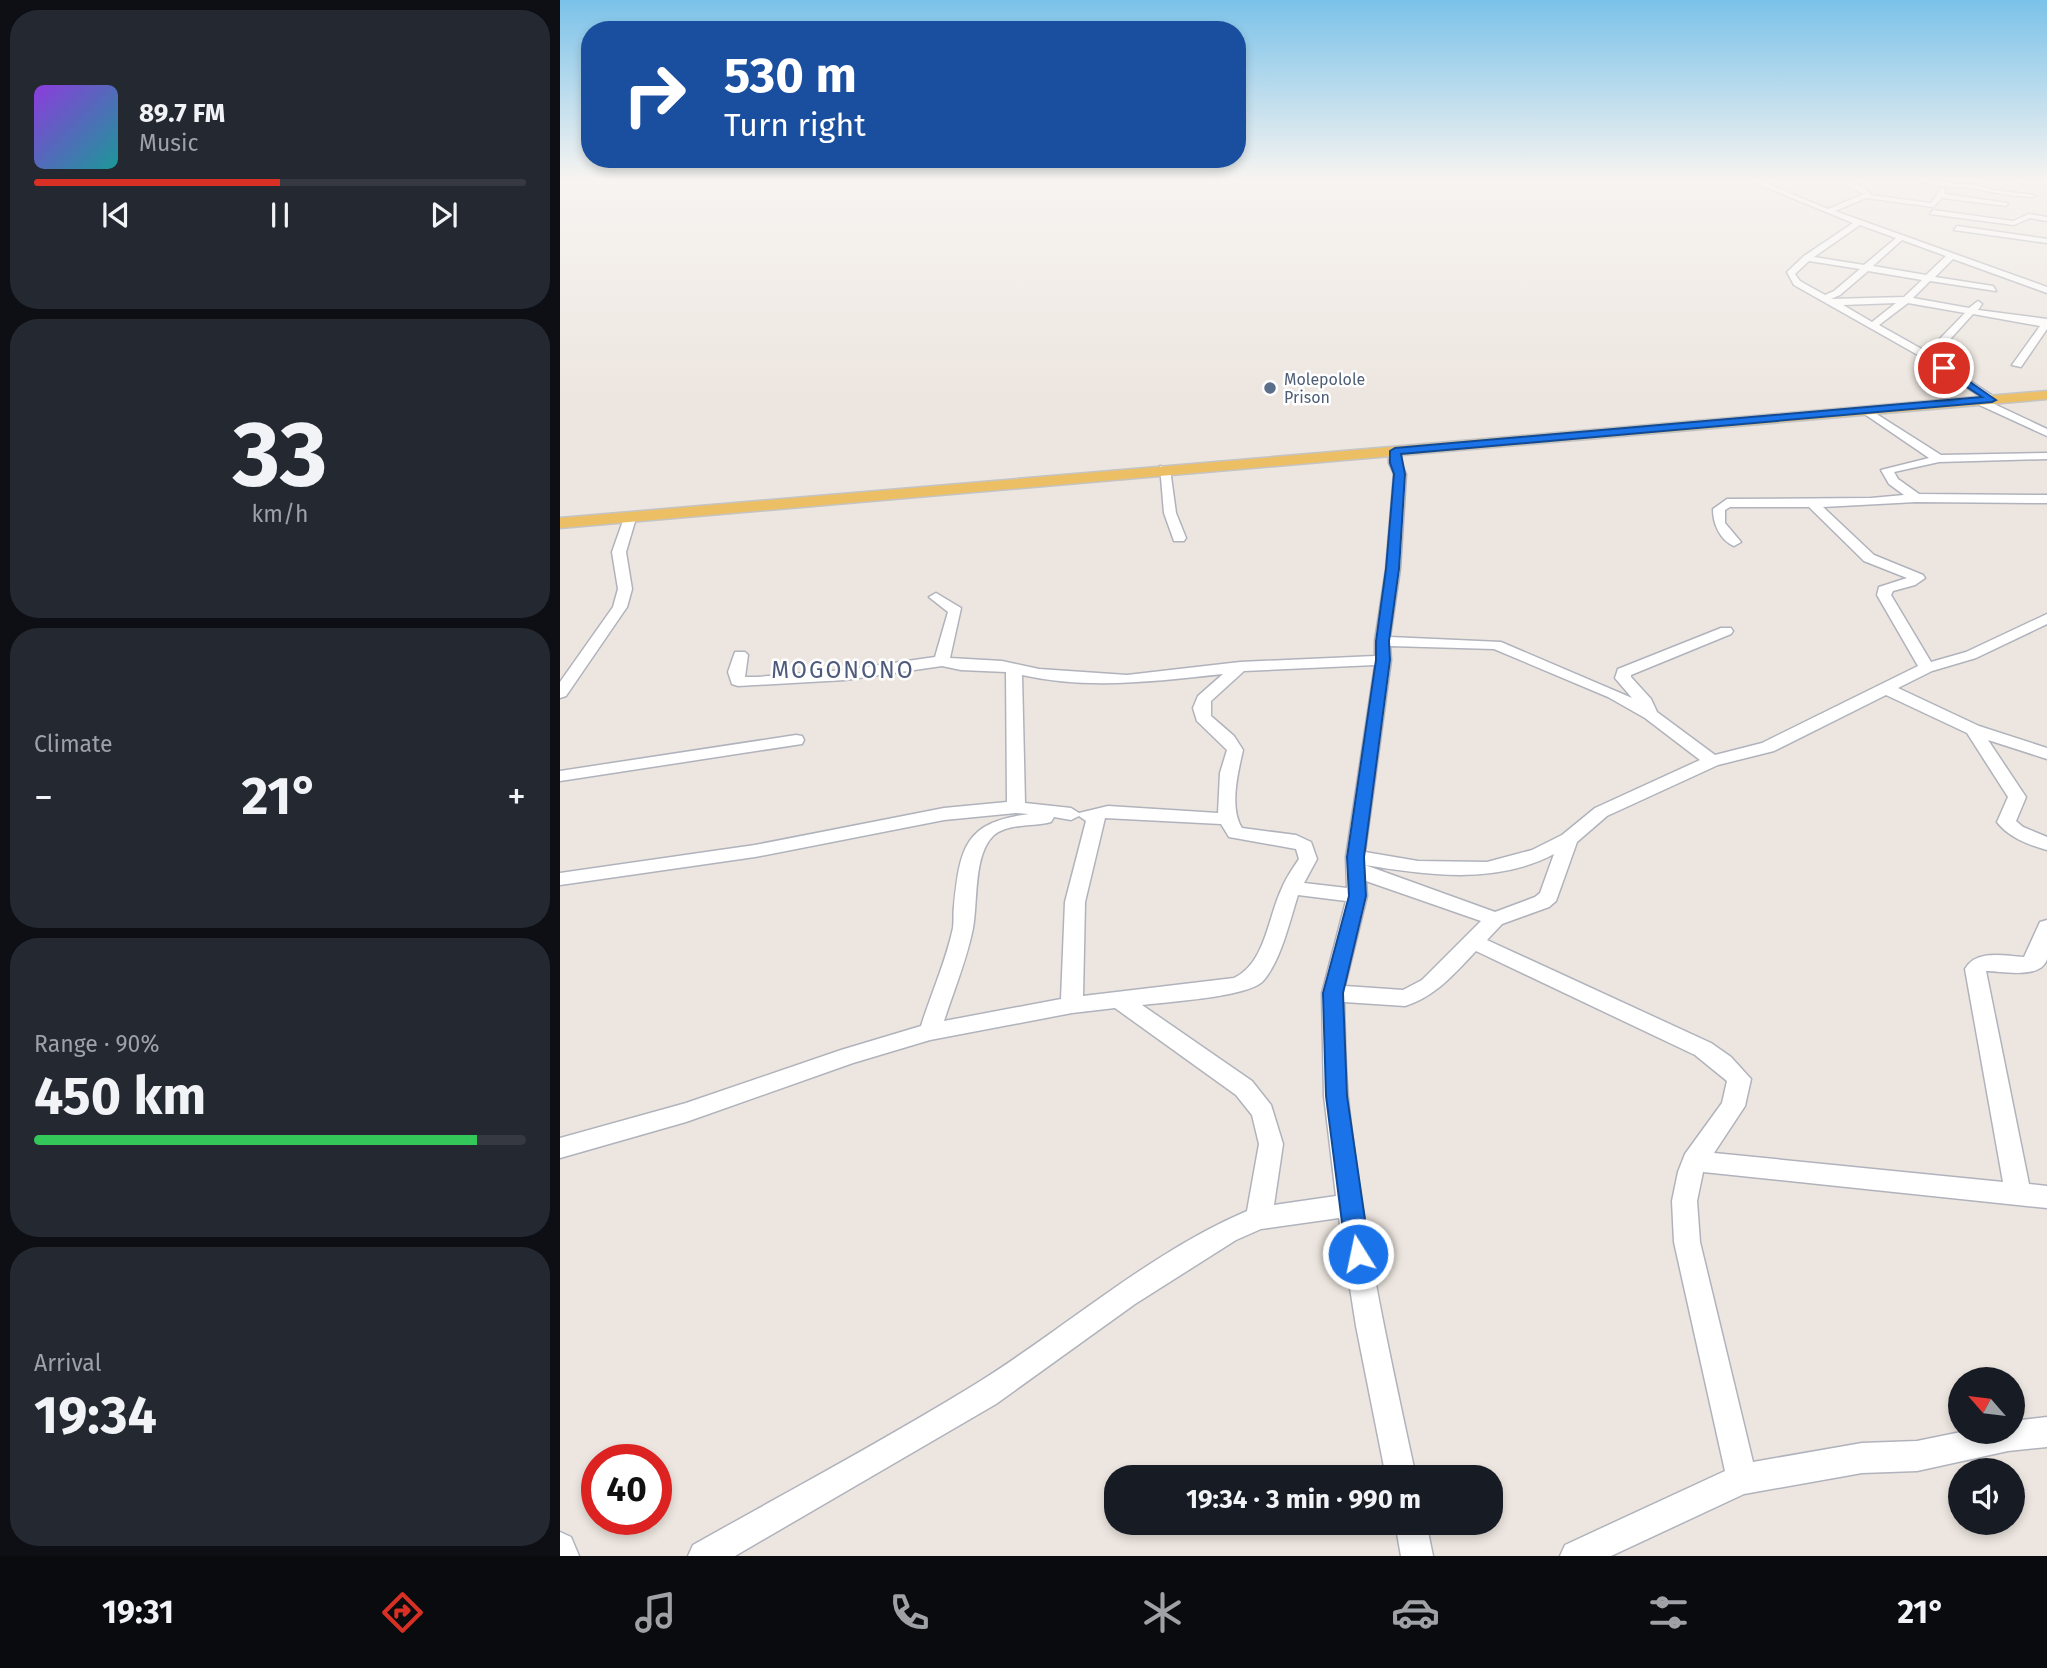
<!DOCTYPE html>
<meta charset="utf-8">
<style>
body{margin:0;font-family:"Fira Sans",sans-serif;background:#242831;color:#f1f3f6;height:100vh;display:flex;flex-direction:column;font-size:26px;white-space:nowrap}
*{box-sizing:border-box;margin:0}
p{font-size:23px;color:#9ea1a6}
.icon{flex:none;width:38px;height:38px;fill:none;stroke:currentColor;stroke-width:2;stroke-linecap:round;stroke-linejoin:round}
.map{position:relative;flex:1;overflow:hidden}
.drawer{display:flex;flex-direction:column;gap:10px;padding:10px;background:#0d0f14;width:560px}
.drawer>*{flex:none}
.top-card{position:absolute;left:21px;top:21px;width:665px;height:147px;border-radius:28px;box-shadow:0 4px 10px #0003;background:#1a4fa0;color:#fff;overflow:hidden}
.needle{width:46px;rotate:298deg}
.tools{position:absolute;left:1388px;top:1367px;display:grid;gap:14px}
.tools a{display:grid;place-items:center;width:77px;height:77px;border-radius:50%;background:#171b24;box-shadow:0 4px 10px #0003;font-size:35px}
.speed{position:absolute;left:21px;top:1444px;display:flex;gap:14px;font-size:35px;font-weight:700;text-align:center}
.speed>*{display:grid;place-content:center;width:91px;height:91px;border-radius:50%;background:#171b24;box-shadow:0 4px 10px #0003;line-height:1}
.speed .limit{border:10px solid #d22;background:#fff;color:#111}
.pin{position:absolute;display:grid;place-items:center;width:60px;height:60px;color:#fff;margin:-30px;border:4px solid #fff;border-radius:50%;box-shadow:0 2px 7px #0007}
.me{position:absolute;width:77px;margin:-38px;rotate:350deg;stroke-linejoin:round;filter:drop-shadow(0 0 5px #0008)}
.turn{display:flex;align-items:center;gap:24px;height:147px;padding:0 28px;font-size:32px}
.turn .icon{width:91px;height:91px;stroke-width:2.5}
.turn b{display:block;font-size:49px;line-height:60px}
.big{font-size:52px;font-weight:700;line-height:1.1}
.drawer .tile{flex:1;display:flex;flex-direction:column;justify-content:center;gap:10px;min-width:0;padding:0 24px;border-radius:28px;background:#242831}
.drawer .dial{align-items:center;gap:0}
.dial b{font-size:91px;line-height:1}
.song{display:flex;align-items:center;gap:21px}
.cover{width:84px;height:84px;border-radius:10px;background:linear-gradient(135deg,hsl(270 70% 55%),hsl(180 70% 35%))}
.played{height:7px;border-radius:4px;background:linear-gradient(90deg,#d93025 50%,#363941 50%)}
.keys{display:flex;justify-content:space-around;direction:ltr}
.heat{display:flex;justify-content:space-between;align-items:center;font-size:38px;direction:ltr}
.charge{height:10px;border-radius:5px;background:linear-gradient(90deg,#34c759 90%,#363941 0)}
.trip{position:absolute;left:544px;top:1465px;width:399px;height:70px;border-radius:28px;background:#171b24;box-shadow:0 4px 10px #0003;font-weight:700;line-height:70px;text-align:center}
.tabs{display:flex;height:112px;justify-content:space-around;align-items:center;background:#090b0e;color:#9ea1a6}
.tabs .icon{width:49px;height:49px}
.tabs .current{color:#d93025}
.tabs b{font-size:32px;color:#f1f3f6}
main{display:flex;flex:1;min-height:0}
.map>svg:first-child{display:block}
</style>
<main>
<section class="drawer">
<div class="tile">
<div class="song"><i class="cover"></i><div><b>89.7 FM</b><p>Music</p></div></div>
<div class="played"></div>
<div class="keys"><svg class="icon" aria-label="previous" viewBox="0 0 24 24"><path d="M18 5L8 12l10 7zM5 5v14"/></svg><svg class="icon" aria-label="pause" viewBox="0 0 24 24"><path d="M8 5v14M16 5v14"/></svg><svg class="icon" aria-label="next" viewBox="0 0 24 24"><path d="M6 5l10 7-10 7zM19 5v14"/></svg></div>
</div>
<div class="tile dial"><b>33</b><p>km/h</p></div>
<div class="tile"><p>Climate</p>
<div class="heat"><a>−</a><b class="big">21°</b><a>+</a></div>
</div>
<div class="tile"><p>Range · 90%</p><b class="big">450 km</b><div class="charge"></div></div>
<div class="tile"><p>Arrival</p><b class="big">19:34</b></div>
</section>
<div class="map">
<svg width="1487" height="1556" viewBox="0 0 1487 1556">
<rect width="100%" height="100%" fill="#ede6e0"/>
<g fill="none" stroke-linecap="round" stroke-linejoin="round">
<g stroke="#b0b3bc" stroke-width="3">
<g id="minor">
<path d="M1188,180H1198L1268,209L1304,194L1275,180C1288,180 1303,184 1311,195L1371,203L1382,187L1385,189L1384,194L1448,203L1446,206L1382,198L1373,207L1306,198L1275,211L1487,287V293L1393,259L1375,277L1433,286L1436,291L1370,281L1353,298L1409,308L1418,301L1422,304L1418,310L1487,319V329L1461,367L1452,365L1480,326L1413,314L1374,357L1436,398L1437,400L1432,403L1487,429V436L1415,403V399H1424L1365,359L1234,285L1227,272L1244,256L1293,223ZM1300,225L1336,238L1304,265L1254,257ZM1342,240L1386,256L1366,275L1313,266ZM1249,261L1300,269L1274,291L1265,295L1240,281L1235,274ZM1308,271L1362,280L1344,297L1271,299L1280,295ZM1336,303L1312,322L1283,305ZM1348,303L1405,313L1367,352L1319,325Z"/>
<path d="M1362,180L1417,185L1432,190L1475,195L1472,197C1453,196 1435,193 1417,189C1398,185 1379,190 1362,180Z"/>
<path d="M1487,181V185L1460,184L1463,182Z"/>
<path d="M1373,210L1453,221L1469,214L1487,217V221L1470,218L1454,225L1370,214Z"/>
<path d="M1397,226L1487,239V243L1394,230Z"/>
<path d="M1307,408L1381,455L1487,453V459L1379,462L1334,472L1338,479L1359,494L1487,495V503L1356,502L1263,507L1314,555L1363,575L1365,578L1355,585L1333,591L1331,595L1371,662L1406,652L1487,614V624L1416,658L1372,671L1338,688L1419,726L1487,748V759L1428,740L1466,797L1456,821L1463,827L1487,837V850C1469,845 1448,837 1437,822L1448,797L1407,733L1326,695L1214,751L1158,765L1047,816L1017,842L996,901L989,907L942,924L927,940L1151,1043L1171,1057L1191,1079L1185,1106L1154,1153L1443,1182L1405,969C1416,949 1444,956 1464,957L1480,922L1487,920C1487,932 1487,948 1487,959C1481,980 1441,971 1426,971L1469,1184L1487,1186V1208L1143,1172L1137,1201L1140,1242L1193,1462L1302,1443L1357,1441L1401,1432H1452V1421L1487,1417V1447L1448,1451L1357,1471L1302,1473L1184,1494L1051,1556H1000L1005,1545L1165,1471L1114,1242L1112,1201L1118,1172L1125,1154L1162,1103L1167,1081L1135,1055L916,951C894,974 876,996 845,1006L784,1002C785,1034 785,1066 788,1098C801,1226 829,1352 856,1477H826L796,1326L779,1218L701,1229L676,1240L575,1304L436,1404L175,1556H128L133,1545C227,1492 323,1441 414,1385C506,1328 587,1254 687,1211L699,1144L692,1115L676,1095L555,1008L512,1013L370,1040L293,1063L126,1122L0,1158V1138L126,1103L281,1050L361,1026C371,994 386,961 393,928C394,921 393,913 394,906C400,847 405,822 469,814L456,813L384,820L195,857L0,885V873L195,845L384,808L447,802L446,672L401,670L382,666L285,680L178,686L172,684L168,672L175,652H185L188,655L185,677H197L285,670L375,657L388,612L369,597L376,593L401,608L390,658L442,661L479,669L567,675L680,662L815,656V641L826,569L834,474L829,463V451L835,448L841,451V463L846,474L840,569L830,637L941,642L1072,698L1055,678L1058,669L1161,628H1171L1173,631L1171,634L1071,675V677L1091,699L1097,712L1155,755L1202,743L1358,666L1317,595L1319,587L1347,578L1304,561L1249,507H1170L1165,510V523L1181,542L1174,546C1160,540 1153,524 1153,509L1167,499L1311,498L1344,495L1329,484L1321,470L1369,458L1303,413L1302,411ZM830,646L934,649L1048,697L1085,718L1140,760L1035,808L1002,835L972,850L927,862L858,861L805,852L831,660ZM815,665L786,857L787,888L744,883L757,859L751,842L736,835L682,828C669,808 678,772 683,750L674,736L651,716V701L684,671ZM663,674L638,696L633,708L637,721L667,750L660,773L658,813L548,806L519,813L511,808L465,803L462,675C529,690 596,681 663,674ZM519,816L526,821L505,902L501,999L384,1021C394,990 407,959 413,928C418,902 413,854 434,835C449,823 473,827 491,822L494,817L511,820ZM545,818L661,824L669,837L736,849L739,859C733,868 726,878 722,888C708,916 706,963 674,978L523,996L525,902ZM994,854L980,893L975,897L935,912L805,865C866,875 936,885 994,854ZM806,881L921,921L862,980L843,990L785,986L807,896ZM738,895L786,901L762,993L764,1096L776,1196L714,1205L723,1144L711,1105L692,1081L582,1005C606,1002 689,997 703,981C721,961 730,920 738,895Z"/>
<path d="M600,466L610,469L616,513L626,538L624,541H614L604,513Z"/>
<path d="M70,514L76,518L66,552L72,589L67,607L6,696L0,698V682L53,607L58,589L52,552L64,518Z"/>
<path d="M236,735L242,736L244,740L242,744L0,781V771Z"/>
<path d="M835,1522H866L873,1556H841Z"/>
<path d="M0,1532L11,1537L19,1556H0Z"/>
</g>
</g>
<g stroke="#c4c4c4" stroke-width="3">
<path id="major" d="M1487,391V399L0,528V518Z"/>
</g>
<use href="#minor" fill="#fff" fill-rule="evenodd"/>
<use href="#major" fill="#edbf65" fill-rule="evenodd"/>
</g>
<linearGradient id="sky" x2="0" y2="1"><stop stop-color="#7bc2e9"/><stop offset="0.45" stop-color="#f7f4f1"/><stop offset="1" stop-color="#f7f4f1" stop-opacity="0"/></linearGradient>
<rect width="1487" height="398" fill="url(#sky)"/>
<path fill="#1a73e8" stroke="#114b97" stroke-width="2" d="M1381,366H1387L1436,400L1432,402L841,454L845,474L839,569L829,641L830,660L804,857L806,896L783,993L787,1096L810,1254L806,1261L798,1264L789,1261L786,1254L766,1096L763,993L789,896L787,857L816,660V641L826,569L834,474L830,463V451L835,448L1422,397L1381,370Z"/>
<circle fill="#5c6f8a" stroke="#fff" stroke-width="2.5" cx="710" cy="388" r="7"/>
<g text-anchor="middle" stroke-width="5" stroke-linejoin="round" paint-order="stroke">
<g font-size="16" fill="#4e5e75" stroke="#fff" text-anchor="start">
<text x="724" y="385">Molepolole<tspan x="724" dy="18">Prison</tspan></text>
</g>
<g font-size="23" letter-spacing="2" fill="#4e5b7c" stroke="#fff">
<text x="283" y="678">MOGONONO</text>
</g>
</g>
</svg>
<div class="tools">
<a><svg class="needle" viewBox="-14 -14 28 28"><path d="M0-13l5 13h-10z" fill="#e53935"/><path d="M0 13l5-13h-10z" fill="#9ea1a6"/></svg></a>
<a><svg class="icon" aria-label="sound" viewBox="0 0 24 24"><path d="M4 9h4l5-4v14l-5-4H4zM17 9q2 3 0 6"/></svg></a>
</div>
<div class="speed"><div class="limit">40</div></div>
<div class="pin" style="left:1384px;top:368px;background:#d93025"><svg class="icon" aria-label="arrive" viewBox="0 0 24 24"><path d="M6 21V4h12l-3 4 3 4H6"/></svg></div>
<svg class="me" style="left:798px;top:1254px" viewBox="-20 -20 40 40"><circle r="17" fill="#1a73e8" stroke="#fff" stroke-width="3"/><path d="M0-11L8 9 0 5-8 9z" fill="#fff"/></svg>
<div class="trip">19:34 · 3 min · 990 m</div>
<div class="top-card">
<div class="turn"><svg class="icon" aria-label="right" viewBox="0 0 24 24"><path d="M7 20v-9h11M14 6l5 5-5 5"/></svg><div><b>530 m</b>Turn right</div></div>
</div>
</div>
</main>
<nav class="tabs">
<b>19:31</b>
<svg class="icon current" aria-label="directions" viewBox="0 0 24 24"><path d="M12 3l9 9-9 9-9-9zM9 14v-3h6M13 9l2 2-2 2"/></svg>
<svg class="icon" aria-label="music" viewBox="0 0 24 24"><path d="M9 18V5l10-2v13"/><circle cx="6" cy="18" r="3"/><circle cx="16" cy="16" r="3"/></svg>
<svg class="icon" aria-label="phone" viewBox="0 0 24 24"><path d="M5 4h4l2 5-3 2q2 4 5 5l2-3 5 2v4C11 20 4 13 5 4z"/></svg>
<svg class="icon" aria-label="climate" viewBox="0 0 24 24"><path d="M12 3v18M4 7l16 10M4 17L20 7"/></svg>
<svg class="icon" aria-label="car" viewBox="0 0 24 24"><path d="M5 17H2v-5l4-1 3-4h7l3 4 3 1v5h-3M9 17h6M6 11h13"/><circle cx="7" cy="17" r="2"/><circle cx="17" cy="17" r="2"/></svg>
<svg class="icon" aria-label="filters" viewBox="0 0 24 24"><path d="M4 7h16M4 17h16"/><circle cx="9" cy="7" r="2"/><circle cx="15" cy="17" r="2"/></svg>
<b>21°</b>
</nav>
